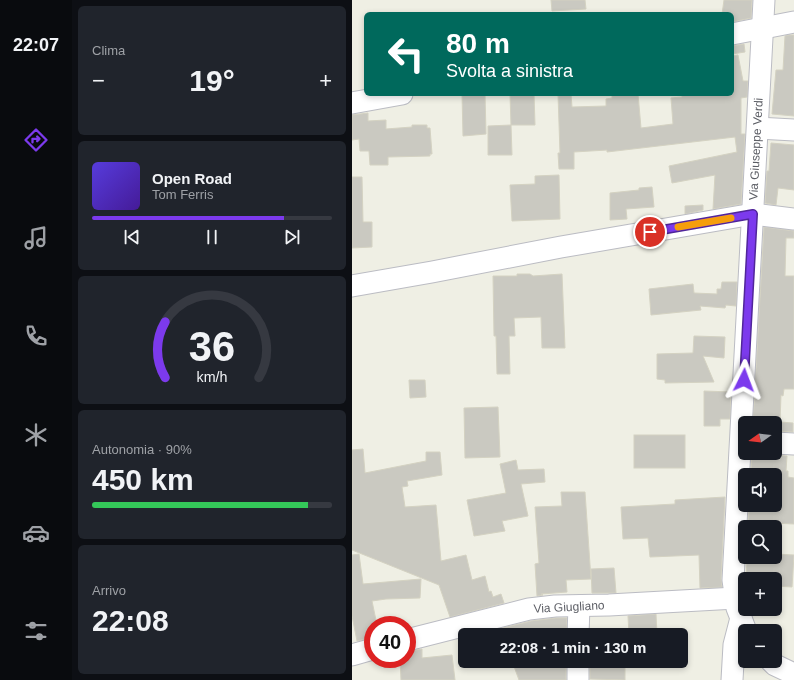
<!DOCTYPE html>
<html lang="it">
<meta charset="utf-8">
<style>
body{margin:0;font-family:Arial,sans-serif;background:#20242c;color:#f1f3f6;height:100vh;display:flex;flex-direction:column;font-size:15px;white-space:nowrap}
*{box-sizing:border-box;margin:0}
p{font-size:13px;color:#9ea1a6}
.icon{flex:none;width:22px;height:22px;fill:none;stroke:currentColor;stroke-width:2;stroke-linecap:round;stroke-linejoin:round}
.map{position:relative;flex:1;overflow:hidden}
.sheet{display:flex;flex-direction:column;gap:6px;padding:6px;background:#0d0f14;width:280px}
.sheet>*{flex:none}
.hud{position:absolute;left:12px;top:12px;width:370px;height:84px;border-radius:6px;box-shadow:0 2px 6px #0003;background:#00695c;color:#fff;overflow:hidden}
.needle{width:26px;rotate:256deg}
.fabs{position:absolute;left:386px;top:416px;display:grid;gap:8px}
.fabs a{display:grid;place-items:center;width:44px;height:44px;border-radius:6px;background:#171b24;box-shadow:0 2px 6px #0003;font-size:20px}
.speed{position:absolute;left:12px;top:616px;display:flex;gap:8px;font-size:20px;font-weight:700;text-align:center}
.speed>*{display:grid;place-content:center;width:52px;height:52px;border-radius:50%;background:#171b24;box-shadow:0 2px 6px #0003;line-height:1}
.speed .limit{border:6px solid #d22;background:#fff;color:#111}
.pin{position:absolute;display:grid;place-items:center;width:34px;height:34px;color:#fff;margin:-17px;border:2px solid #fff;border-radius:50%;box-shadow:0 1px 4px #0007}
.me{position:absolute;width:44px;margin:-22px;rotate:3deg;stroke-linejoin:round;filter:drop-shadow(0 0 3px #0008)}
.turn{display:flex;align-items:center;gap:14px;height:84px;padding:0 16px;font-size:18px}
.turn .icon{width:52px;height:52px;stroke-width:2.5}
.turn b{display:block;font-size:28px;line-height:34px}
.big{font-size:30px;font-weight:600;line-height:1.1}
.sheet .tile{flex:1;display:flex;flex-direction:column;justify-content:center;gap:6px;min-width:0;padding:0 14px;border-radius:6px;background:#20242c}
.sheet .dial{align-items:center;gap:0}
.dial svg{height:104px;overflow:visible;fill:none;stroke:#363941;stroke-width:7;stroke-linecap:round;text-anchor:middle}
.dial text{fill:#f1f3f6;stroke:none}
.song{display:flex;align-items:center;gap:12px}
.cover{width:48px;height:48px;border-radius:6px;background:linear-gradient(135deg,hsl(250 70% 55%),hsl(260 70% 35%))}
.played{height:4px;border-radius:2px;background:linear-gradient(90deg,#7c3aed 80%,#363941 80%)}
.keys{display:flex;justify-content:space-around;direction:ltr}
.heat{display:flex;justify-content:space-between;align-items:center;font-size:22px;direction:ltr}
.charge{height:6px;border-radius:3px;background:linear-gradient(90deg,#34c759 90%,#363941 0)}
.trip{position:absolute;left:106px;top:628px;width:230px;height:40px;border-radius:6px;background:#171b24;box-shadow:0 2px 6px #0003;font-weight:600;line-height:40px;text-align:center}
main{display:flex;flex:1;min-height:0}
.tabs{display:flex;flex-direction:column;width:72px;justify-content:space-around;align-items:center;background:#090b0e;color:#9ea1a6}
.tabs .icon{width:28px;height:28px}
.tabs .on{color:#7c3aed}
.tabs b{font-size:18px;color:#f1f3f6}
.map>svg:first-child{display:block}
</style>
<main>
<nav class="tabs">
<b>22:07</b>
<svg class="icon on" aria-label="directions" viewBox="0 0 24 24"><path d="M12 3l9 9-9 9-9-9zM9 14v-3h6M13 9l2 2-2 2"/></svg>
<svg class="icon" aria-label="music" viewBox="0 0 24 24"><path d="M9 18V5l10-2v13"/><circle cx="6" cy="18" r="3"/><circle cx="16" cy="16" r="3"/></svg>
<svg class="icon" aria-label="phone" viewBox="0 0 24 24"><path d="M5 4h4l2 5-3 2q2 4 5 5l2-3 5 2v4C11 20 4 13 5 4z"/></svg>
<svg class="icon" aria-label="climate" viewBox="0 0 24 24"><path d="M12 3v18M4 7l16 10M4 17L20 7"/></svg>
<svg class="icon" aria-label="car" viewBox="0 0 24 24"><path d="M5 17H2v-5l4-1 3-4h7l3 4 3 1v5h-3M9 17h6M6 11h13"/><circle cx="7" cy="17" r="2"/><circle cx="17" cy="17" r="2"/></svg>
<svg class="icon" aria-label="filters" viewBox="0 0 24 24"><path d="M4 7h16M4 17h16"/><circle cx="9" cy="7" r="2"/><circle cx="15" cy="17" r="2"/></svg>
</nav>
<section class="sheet">
<div class="tile"><p>Clima</p>
<div class="heat"><a>−</a><b class="big">19°</b><a>+</a></div>
</div>
<div class="tile">
<div class="song"><i class="cover"></i><div><b>Open Road</b><p>Tom Ferris</p></div></div>
<div class="played"></div>
<div class="keys"><svg class="icon" aria-label="previous" viewBox="0 0 24 24"><path d="M18 5L8 12l10 7zM5 5v14"/></svg><svg class="icon" aria-label="pause" viewBox="0 0 24 24"><path d="M8 5v14M16 5v14"/></svg><svg class="icon" aria-label="next" viewBox="0 0 24 24"><path d="M6 5l10 7-10 7zM19 5v14"/></svg></div>
</div>
<div class="tile dial"><svg viewBox="0 0 100 80">
<path d="M14 69A42 42 0 1 1 86 69"/>
<path d="M14 69A42 42 0 0 1 14 26" stroke="#7c3aed"/>
<text x="50" y="56" font-size="32" font-weight="700">36</text>
<text x="50" y="72" font-size="11">km/h</text>
</svg></div>
<div class="tile"><p>Autonomia · 90%</p><b class="big">450 km</b><div class="charge"></div></div>
<div class="tile"><p>Arrivo</p><b class="big">22:08</b></div>
</section>
<div class="map">
<svg width="442" height="680" viewBox="0 0 442 680">
<rect width="100%" height="100%" fill="#efefe4"/>
<g fill="#cac9c1" stroke="#d4d2c2">
<path d="M199,0H233L234,9L200,11Z"/>
<path d="M372,0H400L399,18L380,22V14H370Z"/>
<path d="M437,35H442V116L420,114L424,70H431L433,36Z"/>
<path d="M392,44L393,52L380,54V46Z"/>
<path d="M386,55L391,81H396L395,97L389,98V134H393L389,204L361,209L363,175L320,183L317,166L385,152L383,137L255,152V150L222,152V169H207L206,153H208L206,94H219L220,107L254,106V99L260,98V94H286L289,128L321,124L319,98L330,97V94H380V56Z"/>
<path d="M110,94H133L134,134L111,136Z"/>
<path d="M158,94H182L183,125H159Z"/>
<path d="M16,113V121L34,120V129L60,127V125H75V128H78L80,154H78V156L36,157V165H18L17,151H8L7,139L0,140V115Z"/>
<path d="M159,125L160,155H136V126Z"/>
<path d="M419,143L442,145V190L426,188L424,205L413,203L415,171H417Z"/>
<path d="M207,175L208,219L160,221L158,185L183,184V176Z"/>
<path d="M0,177H10L11,222H20V247L0,248Z"/>
<path d="M300,187L302,207L274,209L275,219L258,220V193L287,190V188Z"/>
<path d="M351,205V210L333,214V206Z"/>
<path d="M412,227L442,231V238H434L433,276H442V389H432L431,396L429,395L428,422L441,423V432L423,431V423H401Z"/>
<path d="M165,274H178L181,276L210,274L213,348H190L189,317L162,318L163,336H157L158,374H145L144,336H142L141,276H165Z"/>
<path d="M370,282H385L384,306L374,305L373,308L348,306L349,310L299,315L297,289L341,284L342,293L365,294V289H369Z"/>
<path d="M342,336L373,337L372,358L351,356L362,382L313,383V380L305,379V354L341,353Z"/>
<path d="M57,380H73L74,397L58,398Z"/>
<path d="M352,391L379,392L378,419H368V426H352Z"/>
<path d="M146,407L148,457L113,458L112,408Z"/>
<rect x="282" y="435" width="51" height="33"/>
<path d="M11,449L13,473L74,461V452H88L90,475L55,481L56,486L50,487L53,507L84,505L89,561L114,555L120,580L133,576L137,592L139,591L141,597L149,594L152,603L98,617L87,585L0,550V450Z"/>
<path d="M400,453H416L422,455L435,456L434,471H436V477L442,478V524L420,523V527H396L397,505H423V475H399Z"/>
<path d="M164,460L166,470L192,469L193,482L169,484L176,516L150,521L153,531L122,536L115,500L154,493L148,464Z"/>
<path d="M209,492H233L239,579L214,580L215,592L189,594L191,595L185,596L183,564L187,563L183,507L210,506Z"/>
<path d="M373,497L369,579L370,587L348,588L347,555L298,557L296,538L271,539L269,507L323,504V500Z"/>
<path d="M7,554L11,584L69,579L68,598L34,599L20,601L25,625H21V637L5,641L0,616V555Z"/>
<path d="M423,554L442,555L440,587L423,586V579H394L395,557H423Z"/>
<path d="M262,568L264,593H240L239,569Z"/>
<path d="M304,614L305,635H277L276,616Z"/>
<path d="M204,618H215L214,635H123L179,621Z"/>
<path d="M70,649V658L100,655L103,680H49L48,659H55V652Z"/>
<path d="M160,661H214V680H167Z"/>
<path d="M238,661H273V680L238,679Z"/>
</g>
<g fill="none" stroke-linecap="round" stroke-linejoin="round">
<g stroke="#bbbcc3" stroke-width="23">
<g id="minor">
<path d="M380,34L442,22"/>
<path d="M0,103L50,94"/>
<path d="M406,128L442,130"/>
<path d="M0,286L80,272L209,247L401,214L442,219"/>
<path d="M423,443L442,444"/>
<path d="M394,631L385,608L381,580L412,0"/>
<path d="M226,635L227,606"/>
<path d="M55,640L177,609L203,606L257,605L384,598"/>
<path d="M0,655L21,649"/>
<path d="M419,661L423,665L442,674"/>
<path d="M226,680V661"/>
<path d="M380,680L382,645L389,618"/>
</g>
</g>
<use href="#minor" stroke="#fff" stroke-width="21"/>
</g>
<g fill="none" stroke-linecap="round" stroke-linejoin="round">
<g stroke="#51269a" stroke-width="10">
<path id="route" d="M298,232L401,214L392,380"/>
</g>
<use href="#route" stroke="#7c3aed" stroke-width="7"/>
<path stroke="#f59e0b" stroke-width="7" d="M326,227L379,218"/>
</g>
<g text-anchor="middle" stroke-width="3.5" stroke-linejoin="round" paint-order="stroke">
<g font-size="12" fill="#5c5e65" stroke="#fff">
<text transform="translate(404 149) rotate(-87)" y="4">Via Giuseppe Verdi</text>
<text transform="translate(217 607) rotate(-3)" y="4">Via Giugliano</text>
</g>
</g>
</svg>
<div class="fabs">
<a><svg class="needle" viewBox="-14 -14 28 28"><path d="M0-13l5 13h-10z" fill="#e53935"/><path d="M0 13l5-13h-10z" fill="#9ea1a6"/></svg></a>
<a><svg class="icon" aria-label="sound" viewBox="0 0 24 24"><path d="M4 9h4l5-4v14l-5-4H4zM17 9q2 3 0 6"/></svg></a>
<a><svg class="icon" aria-label="search" viewBox="0 0 24 24"><circle cx="10" cy="10" r="6"/><path d="M15 15l6 6"/></svg></a>
<a>+</a>
<a>−</a>
</div>
<div class="speed"><div class="limit">40</div></div>
<div class="pin" style="left:298px;top:232px;background:#d93025"><svg class="icon" aria-label="arrive" viewBox="0 0 24 24"><path d="M6 21V4h12l-3 4 3 4H6"/></svg></div>
<svg class="me" style="left:392px;top:380px" viewBox="-20 -20 40 40"><path d="M0-17L14 15 0 8-14 15z" fill="#7c3aed" stroke="#fff" stroke-width="4"/></svg>
<div class="trip">22:08 · 1 min · 130 m</div>
<div class="hud">
<div class="turn"><svg class="icon" aria-label="left" viewBox="0 0 24 24"><path d="M17 20v-9H6M10 6l-5 5 5 5"/></svg><div><b>80 m</b>Svolta a sinistra</div></div>
</div>
</div>
</main>
